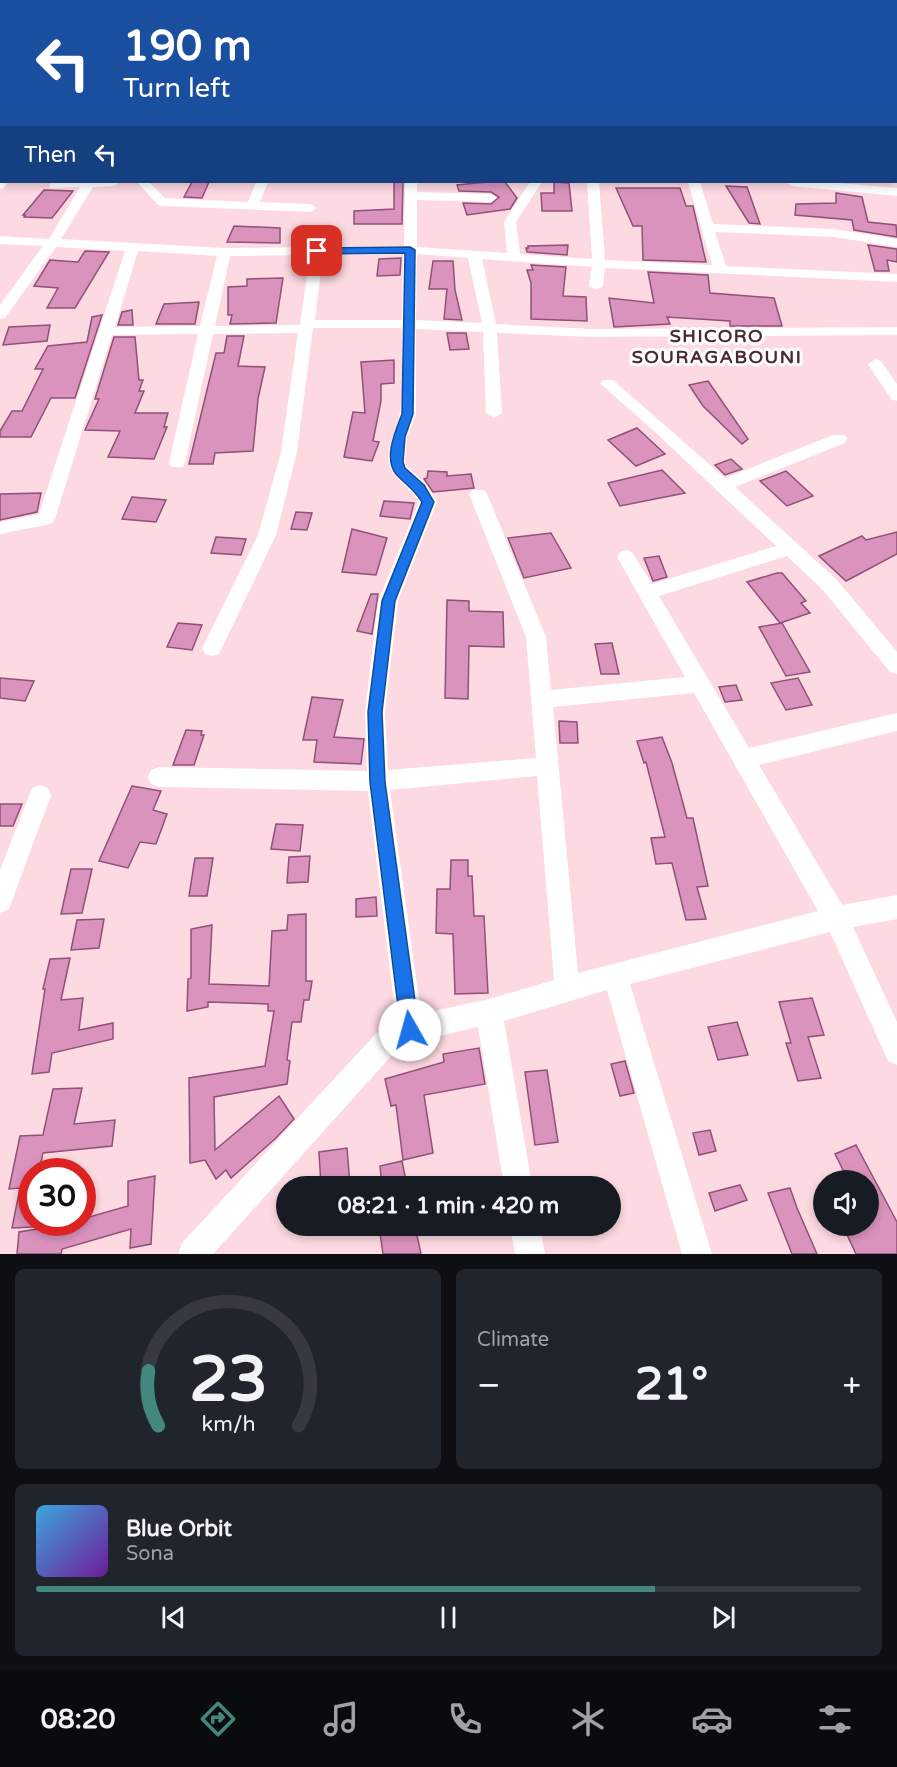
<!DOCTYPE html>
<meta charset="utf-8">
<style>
body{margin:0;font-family:"Varela Round",sans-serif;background:#20242c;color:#f1f3f6;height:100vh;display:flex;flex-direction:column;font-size:22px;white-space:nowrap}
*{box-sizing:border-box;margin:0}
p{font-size:20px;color:#9ea1a6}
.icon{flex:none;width:33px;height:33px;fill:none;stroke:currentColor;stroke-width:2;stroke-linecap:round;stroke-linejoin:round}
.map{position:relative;height:1254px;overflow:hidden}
.side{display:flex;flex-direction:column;gap:15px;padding:15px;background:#0d0f14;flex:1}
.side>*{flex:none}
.banner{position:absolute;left:0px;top:0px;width:897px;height:183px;box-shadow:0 3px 9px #0003;background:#1a4fa0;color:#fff;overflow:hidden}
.tools{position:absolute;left:813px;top:1170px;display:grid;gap:12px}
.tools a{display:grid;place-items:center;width:66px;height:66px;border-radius:50%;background:#171b24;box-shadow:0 3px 9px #0003;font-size:30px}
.speed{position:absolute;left:18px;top:1158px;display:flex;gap:12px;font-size:30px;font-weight:700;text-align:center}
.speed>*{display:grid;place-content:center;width:78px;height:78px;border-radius:50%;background:#171b24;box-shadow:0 3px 9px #0003;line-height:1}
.speed .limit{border:9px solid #d22;background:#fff;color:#111}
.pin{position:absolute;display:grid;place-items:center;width:51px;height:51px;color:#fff;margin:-26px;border-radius:12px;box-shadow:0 3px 9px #0006}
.me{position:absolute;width:66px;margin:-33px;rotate:353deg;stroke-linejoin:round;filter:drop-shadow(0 0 4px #0008)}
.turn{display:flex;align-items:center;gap:21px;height:126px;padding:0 24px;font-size:27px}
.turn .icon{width:78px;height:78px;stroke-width:2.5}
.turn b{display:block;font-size:42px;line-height:51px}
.then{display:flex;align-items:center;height:57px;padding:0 24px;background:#0003;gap:12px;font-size:22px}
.big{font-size:45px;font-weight:700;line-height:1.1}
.side .tile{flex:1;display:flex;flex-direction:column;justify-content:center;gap:9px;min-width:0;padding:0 21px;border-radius:9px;background:#20242c}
.side .dial{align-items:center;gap:0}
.dial svg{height:156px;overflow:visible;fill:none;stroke:#363941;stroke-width:7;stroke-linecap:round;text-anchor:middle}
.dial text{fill:#f1f3f6;stroke:none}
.song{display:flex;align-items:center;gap:18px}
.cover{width:72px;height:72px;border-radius:9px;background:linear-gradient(135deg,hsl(200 70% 55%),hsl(280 70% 35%))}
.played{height:6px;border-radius:3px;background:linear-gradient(90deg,#43887e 75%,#363941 75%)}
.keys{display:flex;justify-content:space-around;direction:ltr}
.heat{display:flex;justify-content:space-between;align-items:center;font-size:33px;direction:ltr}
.side .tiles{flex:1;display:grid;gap:15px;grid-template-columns:1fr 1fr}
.tile:last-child{grid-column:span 2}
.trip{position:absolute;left:276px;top:1176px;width:345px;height:60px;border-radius:30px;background:#171b24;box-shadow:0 3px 9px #0003;font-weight:700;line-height:60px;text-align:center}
.tabs{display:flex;height:96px;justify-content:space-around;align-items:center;background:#090b0e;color:#9ea1a6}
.tabs .icon{width:42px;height:42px}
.tabs .on{color:#43887e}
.tabs b{font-size:27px;color:#f1f3f6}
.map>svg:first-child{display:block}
</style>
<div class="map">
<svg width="897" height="1254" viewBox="0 0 897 1254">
<rect width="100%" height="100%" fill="#fdd9e1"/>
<g fill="#da93bd" stroke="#905077" stroke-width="1.5">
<path d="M192,182H209L202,198L184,197Z"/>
<path d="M394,182H403L402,224H354V211L394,209Z"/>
<path d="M487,182H505L517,198L510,209L467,215L463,203L491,204L499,197L491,192L459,191L457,185Z"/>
<path d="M554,182L569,183L572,211H542L541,193H554Z"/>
<path d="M726,186L747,187L760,224L749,223Z"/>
<path d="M616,188H680L686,206H693L706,262L643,260L642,226H633Z"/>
<path d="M44,190L73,191L52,218L24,217L25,215H23Z"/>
<path d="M836,193L862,197L868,222L896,225L897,237L854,230L852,220L795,215L796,204L836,203Z"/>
<path d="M234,226L280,228V243L227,242Z"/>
<path d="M568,245L567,255L527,252L526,248H528V246Z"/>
<path d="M868,245L897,249V262L887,260L889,271H875Z"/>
<path d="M85,251L109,252L75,308H47L58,288L34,286L50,260L78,262Z"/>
<path d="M401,258L400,275L377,276L379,259Z"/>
<path d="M433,261H453L455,290L462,320L444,319L447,289H429Z"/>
<path d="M531,265L566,267L563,296L586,297L587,321L531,319V283L527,270H533Z"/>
<path d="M648,272L708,275L710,293L774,298L782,326H730V321L667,317L670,324L614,327L609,298L654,303Z"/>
<path d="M283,278L276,323L230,324L232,315H228V287L247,286V279Z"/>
<path d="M199,302L195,324H156L164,304Z"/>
<path d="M132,310L133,325H118L122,312Z"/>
<path d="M102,315L75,398H51L31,437H0V431L12,411H22L43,369H35L48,346L87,342L92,317Z"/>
<path d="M50,325L47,341L3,345L9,327Z"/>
<path d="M447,333H466L469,349L450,350Z"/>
<path d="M227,336H244L238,366L265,367L258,399L253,451L215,453L213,464H189L216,353H224Z"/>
<path d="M114,337H135L139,380H143L139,391H144L135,413H168L164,427H167L154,459L108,457L120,431L85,430L99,399H95Z"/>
<path d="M394,360V383L381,384V401L373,441L379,442L372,461L344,457L353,412L365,413L361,362Z"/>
<path d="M708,381L748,439L742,444L703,406L689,385Z"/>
<path d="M637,428L665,454L636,466L608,440Z"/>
<path d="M731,459L742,469L725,475L715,465Z"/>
<path d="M662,470L685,493L620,506L608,483Z"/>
<path d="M428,471L447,472V476L471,474L474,488L433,492L424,479L427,478Z"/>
<path d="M786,471L813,496L787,506L760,481Z"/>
<path d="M41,493L37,512L0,520V494Z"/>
<path d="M132,497L166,500L156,522L122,519Z"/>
<path d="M384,501L414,503L410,519L380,516Z"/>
<path d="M296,512L312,513L307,530L291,529Z"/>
<path d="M352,529L387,538L376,575L342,572Z"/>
<path d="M897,532V554L846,581L819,556L862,536L866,540Z"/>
<path d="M551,533L571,568L524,578L508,538Z"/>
<path d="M216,537L246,539L241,555L211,553Z"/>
<path d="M659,556L667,577L653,581L644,558Z"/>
<path d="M777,573H782L806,601L801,603L810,613L780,623L747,582Z"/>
<path d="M371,594H378L372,634L357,631Z"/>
<path d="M447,600L469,601V611L503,612L504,647L469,646L468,699L445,698Z"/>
<path d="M178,623L202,625L192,650L167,647Z"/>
<path d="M782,623L810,672L786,676L759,627Z"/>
<path d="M612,643L619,674H601L595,644Z"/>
<path d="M0,678L34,681L25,701L0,698Z"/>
<path d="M798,678L812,705L786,710L771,683Z"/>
<path d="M736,685L742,700L725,702L719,687Z"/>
<path d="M312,697L343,700L334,737L364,739L361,764L314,762L317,740H303Z"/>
<path d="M559,721L577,722L578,743H560Z"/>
<path d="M186,730L202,731L201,735H204L194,765H173Z"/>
<path d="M662,737L672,763L687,818H693L708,886L697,887L706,919L686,920L672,863L656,864L651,838L665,837L646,762L644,763L637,741Z"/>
<path d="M132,786L161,791L153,810L167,814L156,844L140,842L128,868L99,861Z"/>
<path d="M0,804H22L13,826H0Z"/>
<path d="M276,824L303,825L300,851L271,849Z"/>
<path d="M310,856L308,882L287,883L289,857Z"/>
<path d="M195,858H213L207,896H189Z"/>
<path d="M451,860H468V876H472L474,916H484L488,993L455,994L453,934L436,933L437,889H450Z"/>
<path d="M71,869H92L82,913L61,914Z"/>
<path d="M376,897L377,916L356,917V899Z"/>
<path d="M306,914V981H312L309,1000H304L301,1022H292L287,1060L290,1061L287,1084L214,1097L215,1150L279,1096L294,1119L276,1138L231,1178L226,1170L216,1179L205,1160L190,1163L189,1078L265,1066L274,1011H268V1004L208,1002V1007L187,1011L188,979L191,978V929L212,925L209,984L269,986L272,931L287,930L288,915Z"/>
<path d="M104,919L99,948L71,950L77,920Z"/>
<path d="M70,958L61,1000L83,998L79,1030L113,1023V1039L52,1053L49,1072L32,1074L45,989H43L50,959Z"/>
<path d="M812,998L824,1035L808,1037L821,1078L798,1081L786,1043H791L779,1002Z"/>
<path d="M737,1022L748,1055L718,1060L708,1027Z"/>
<path d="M479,1048L485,1084L424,1095L433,1153L403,1160L396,1105L391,1106L385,1079L444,1062L443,1054Z"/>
<path d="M625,1061L634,1093L620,1096L611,1064Z"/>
<path d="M547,1070L558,1142L535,1145L525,1072Z"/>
<path d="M82,1088L74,1124L115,1120L112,1146L43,1153L39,1172H32V1227L12,1228L20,1188L9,1189L20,1136L43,1135L53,1089Z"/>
<path d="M710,1130L716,1151L699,1155L693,1133Z"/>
<path d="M856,1145L897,1222V1254H856L843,1226H868V1180H848L835,1154Z"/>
<path d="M347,1148L350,1186H321L319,1152Z"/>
<path d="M402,1161L407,1186H382L380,1166Z"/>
<path d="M155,1176L151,1244L130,1248L131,1229L62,1249L61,1254H17L19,1232L82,1222V1219L128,1206V1181Z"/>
<path d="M740,1185L747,1200L715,1211L709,1193Z"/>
<path d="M790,1188L797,1208L817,1254H792L768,1193Z"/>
<path d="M379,1226H415L421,1254H383Z"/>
</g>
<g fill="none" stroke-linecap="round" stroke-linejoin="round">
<g fill="#fff" fill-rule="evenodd">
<path d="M16,0H24L15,2Z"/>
<path d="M69,0H112L113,2H70Z"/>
<path d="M169,0H177L168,2Z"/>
<path d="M234,0H242L233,2Z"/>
<path d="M303,0H311L302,2Z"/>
<path d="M404,0H414L415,2H405Z"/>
<path d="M497,0H505L496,2Z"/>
<rect x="553" y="0" width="8" height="2"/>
<rect x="609" y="0" width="8" height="2"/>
<path d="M671,0H680L681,2H672Z"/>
<path d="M833,0H841L842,2H833Z"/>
<path d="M2,18V25L0,26V19Z"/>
<rect x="896" y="68" width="1" height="6"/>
<rect x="896" y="105" width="1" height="6"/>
<path d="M0,107H2L0,114Z"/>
<rect x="896" y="146" width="1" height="9"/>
<rect x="0" y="158" width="2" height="6"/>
<path d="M0,179L2,182H8L4,188L0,189Z"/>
<path d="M50,182H120L114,186L93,187L61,239L224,248L404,246L405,182H417V192L491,194L497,198L491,202L417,200V247L507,253L504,222L530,182H542L516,222L520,254L592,259L587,182H599L605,260L712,265L688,182H700L713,224L834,229L897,239V247L834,237L715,232L726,266L897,274V282L605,268L603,286L596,290L589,286L592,267L482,259L496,324L592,329L897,327V335L592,337L497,333L502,413L494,418L486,413L483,332L416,329V414L407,437L405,462L407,467L426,484L437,502L398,601L385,712L388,770L536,758L526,637L469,494L472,490H484L487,494L546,637L551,690L685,677L617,557L620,552L626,550L632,552L652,584L776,546L655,432L603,386L600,383L603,380H613L725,478L833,435H845L847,439L845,443L735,487L836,579L897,652V674L890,672L822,589L787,556L659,596L749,748L897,713V731L759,765L842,905L897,895V919L853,927L897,1022V1065L888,1061L830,932L630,984L712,1254H682L607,990L504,1021L532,1186H504L478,1027L401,1045L213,1254H178L182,1243L385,1024L396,1019L368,791L159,787L151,784L148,777L151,770L159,767L367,771L365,712L378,601L419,502C412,488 391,478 389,462C386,444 398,429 400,412C404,385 401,356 402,328H313L297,452L276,535L219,654L212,656L205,654L202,648L258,535L281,452L298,333L213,334L185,463L183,467H171L169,463L198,334L112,335L55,519L52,523L46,525L0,534V522L39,514L125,251L56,247L5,318L0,319V305L43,246L0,244V236L49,239L80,187L50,188ZM138,251L217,256L200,326L115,327ZM403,254L402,320H315L323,255ZM417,254L468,258L482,323L416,320ZM310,255L300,325L215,326L230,256ZM694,693L818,911L578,973L553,707ZM537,776L554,980L489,999L421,1014L390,790Z"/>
<path d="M137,182H149L165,198L248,202L256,182H268L260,202L311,204L317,208L311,212L162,206L158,205Z"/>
<path d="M786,182H825L897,188V196L792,186Z"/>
<path d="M876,359L881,361L897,384V401L891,399L868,364Z"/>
<path d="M40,785L48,788L51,795L9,909L0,913V870L32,788Z"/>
<path d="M510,1226H540L545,1254H515Z"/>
</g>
<g fill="#fff" fill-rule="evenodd">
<rect x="896" y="17" width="1" height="8"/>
<rect x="0" y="78" width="2" height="8"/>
</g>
</g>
<path fill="#1a73e8" stroke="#114b97" stroke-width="1.5" d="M410,247L415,250L413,414L405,437L403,462L405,468L424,485L434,502L395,601L382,712L385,782L419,1030L417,1037L410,1039L404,1037L401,1030L370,782L368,712L382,601L422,502C415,490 405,484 396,474C383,458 396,430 402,414L405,253L317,254L312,251L317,248Z"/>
<g text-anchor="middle" stroke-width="6" stroke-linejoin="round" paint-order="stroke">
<g font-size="18" font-weight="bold" letter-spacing="1.5" fill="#4a2932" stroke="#fff">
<text x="717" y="342">SHICORO<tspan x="717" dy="21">SOURAGABOUNI</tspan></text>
</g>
</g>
</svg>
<div class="tools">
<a><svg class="icon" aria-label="sound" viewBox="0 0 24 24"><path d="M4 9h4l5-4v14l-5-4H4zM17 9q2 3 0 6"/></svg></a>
</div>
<div class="speed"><div class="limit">30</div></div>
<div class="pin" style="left:317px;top:251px;background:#d93025"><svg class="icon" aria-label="arrive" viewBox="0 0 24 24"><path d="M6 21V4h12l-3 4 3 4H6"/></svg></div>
<svg class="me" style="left:410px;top:1030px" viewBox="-20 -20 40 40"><circle r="19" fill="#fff"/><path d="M0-13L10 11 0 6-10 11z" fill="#1a73e8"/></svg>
<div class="trip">08:21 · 1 min · 420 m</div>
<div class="banner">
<div class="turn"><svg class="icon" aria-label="left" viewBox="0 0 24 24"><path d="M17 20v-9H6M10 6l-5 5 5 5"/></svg><div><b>190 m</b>Turn left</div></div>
<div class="then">Then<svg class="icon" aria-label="left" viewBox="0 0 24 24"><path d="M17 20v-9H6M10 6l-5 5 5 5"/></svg></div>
</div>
</div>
<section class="side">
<div class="tiles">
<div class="tile dial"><svg viewBox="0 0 100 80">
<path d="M14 69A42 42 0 1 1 86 69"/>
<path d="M14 69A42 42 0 0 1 9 41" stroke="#43887e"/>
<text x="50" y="56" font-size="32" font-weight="700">23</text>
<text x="50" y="72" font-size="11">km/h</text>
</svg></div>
<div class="tile"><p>Climate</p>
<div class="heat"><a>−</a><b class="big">21°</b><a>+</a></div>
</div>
<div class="tile">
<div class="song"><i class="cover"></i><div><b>Blue Orbit</b><p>Sona</p></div></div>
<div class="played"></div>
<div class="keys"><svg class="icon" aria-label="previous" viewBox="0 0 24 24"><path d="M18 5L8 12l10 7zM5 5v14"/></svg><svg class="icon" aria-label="pause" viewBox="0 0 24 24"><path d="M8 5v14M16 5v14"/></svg><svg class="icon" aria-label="next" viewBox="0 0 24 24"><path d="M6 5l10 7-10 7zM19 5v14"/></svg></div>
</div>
</div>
</section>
<nav class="tabs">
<b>08:20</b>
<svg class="icon on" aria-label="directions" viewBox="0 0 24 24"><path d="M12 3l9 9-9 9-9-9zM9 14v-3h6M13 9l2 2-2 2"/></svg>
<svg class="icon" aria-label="music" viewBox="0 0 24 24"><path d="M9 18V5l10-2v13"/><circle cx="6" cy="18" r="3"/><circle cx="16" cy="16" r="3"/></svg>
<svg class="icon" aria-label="phone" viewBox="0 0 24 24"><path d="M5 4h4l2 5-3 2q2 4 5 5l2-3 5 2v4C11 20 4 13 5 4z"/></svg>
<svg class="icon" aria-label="climate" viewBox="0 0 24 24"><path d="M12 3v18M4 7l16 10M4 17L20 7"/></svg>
<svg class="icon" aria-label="car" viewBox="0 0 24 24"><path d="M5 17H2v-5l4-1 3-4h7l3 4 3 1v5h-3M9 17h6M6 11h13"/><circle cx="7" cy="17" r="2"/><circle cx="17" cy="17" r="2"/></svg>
<svg class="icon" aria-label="filters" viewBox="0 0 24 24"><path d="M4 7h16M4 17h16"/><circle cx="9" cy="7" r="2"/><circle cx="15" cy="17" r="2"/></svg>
</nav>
